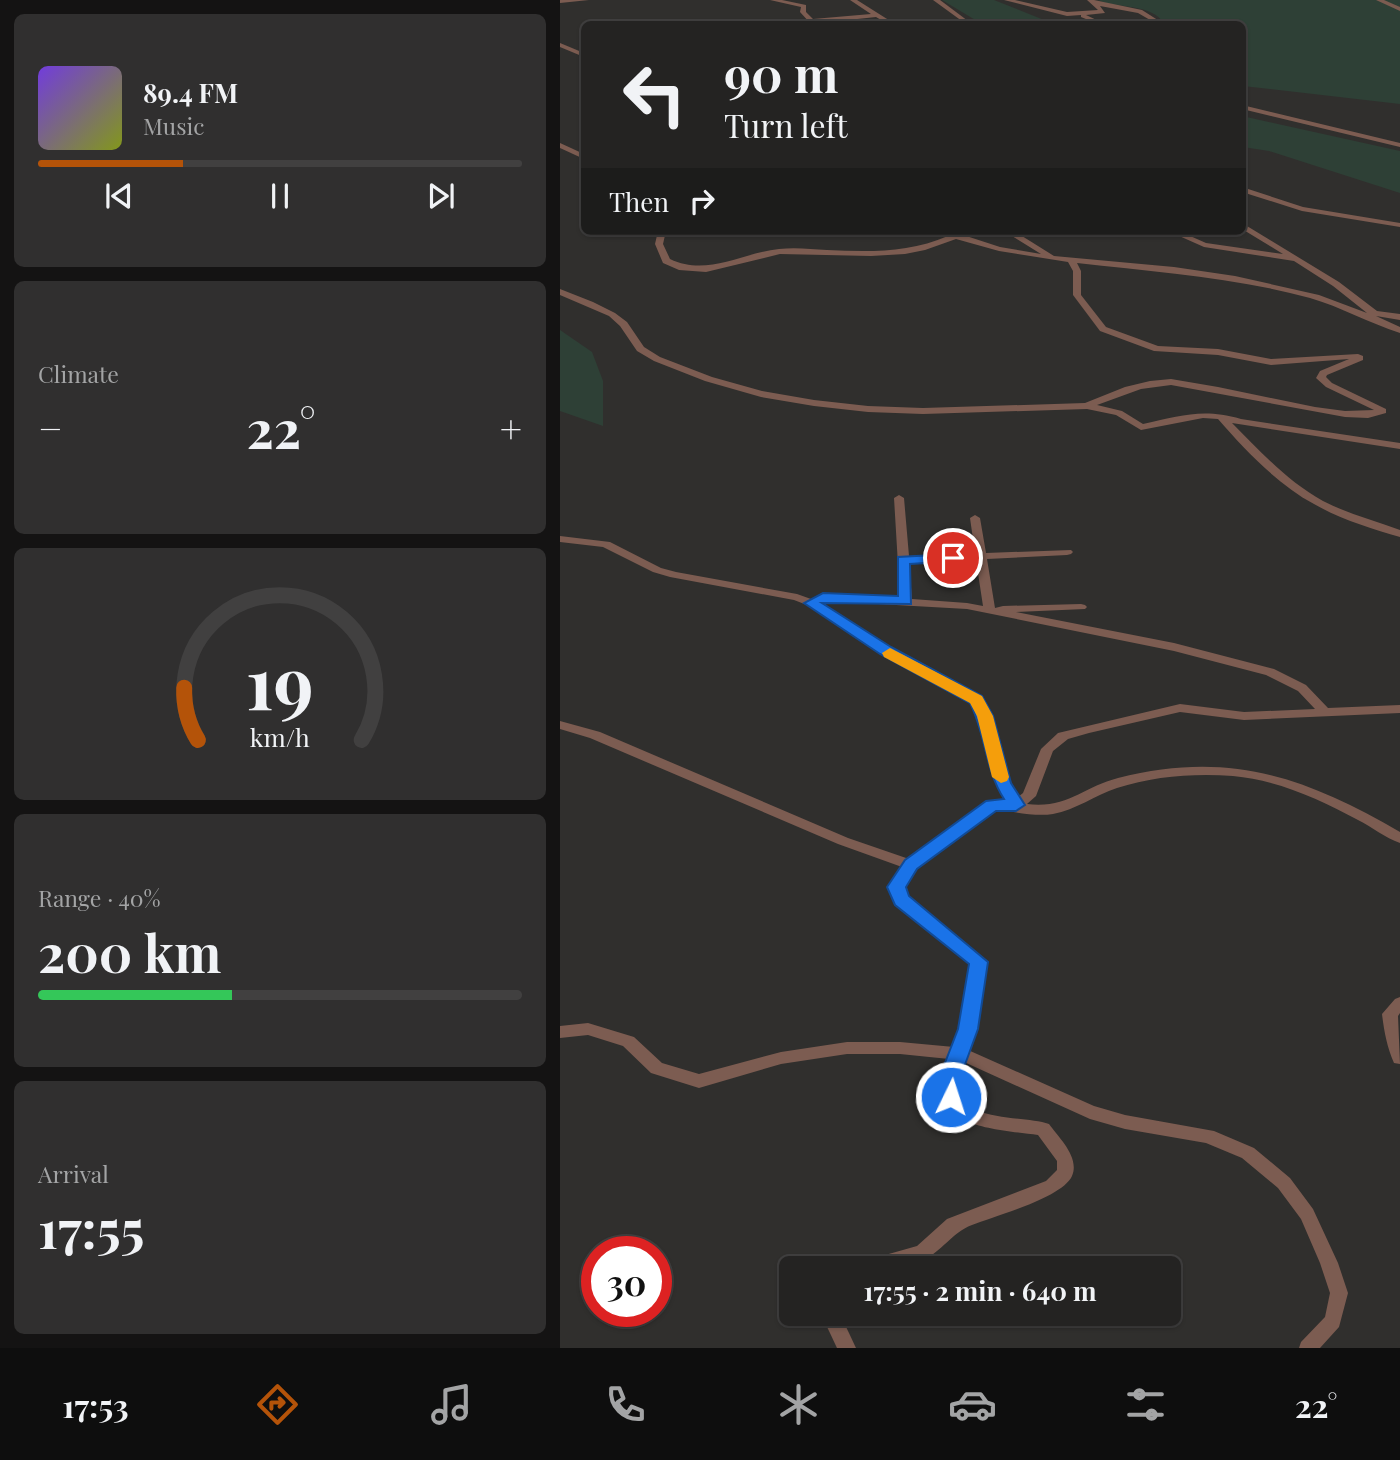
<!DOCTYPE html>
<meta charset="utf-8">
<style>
body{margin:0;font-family:"Playfair Display",serif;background:#302f2f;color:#f1f3f6;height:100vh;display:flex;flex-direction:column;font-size:26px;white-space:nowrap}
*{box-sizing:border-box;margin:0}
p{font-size:23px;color:#a3a4a5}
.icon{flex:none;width:38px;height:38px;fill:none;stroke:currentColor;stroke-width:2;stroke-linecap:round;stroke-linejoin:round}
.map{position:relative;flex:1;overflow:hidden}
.sheet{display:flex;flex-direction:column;gap:14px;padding:14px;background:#141313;width:560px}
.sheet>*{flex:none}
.guide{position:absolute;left:21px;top:21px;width:665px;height:214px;border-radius:10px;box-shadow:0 2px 5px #0004,0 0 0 2px #414040;background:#242322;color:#f1f3f6;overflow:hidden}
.speed{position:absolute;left:21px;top:1236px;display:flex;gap:14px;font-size:35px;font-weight:700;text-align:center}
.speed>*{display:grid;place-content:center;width:91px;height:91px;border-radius:50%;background:#242322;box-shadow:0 2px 5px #0004,0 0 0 2px #414040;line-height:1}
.speed .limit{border:10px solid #d22;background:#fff;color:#111}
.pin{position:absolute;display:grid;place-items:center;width:60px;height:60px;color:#fff;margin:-30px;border:4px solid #fff;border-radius:50%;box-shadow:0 2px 7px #0007}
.me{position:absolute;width:77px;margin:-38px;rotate:4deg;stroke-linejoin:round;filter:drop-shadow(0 0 5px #0008)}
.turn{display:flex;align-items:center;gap:24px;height:147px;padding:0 28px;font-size:32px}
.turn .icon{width:91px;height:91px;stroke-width:2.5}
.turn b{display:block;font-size:49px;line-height:60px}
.then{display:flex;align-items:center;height:66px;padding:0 28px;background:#0003;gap:14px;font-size:26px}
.big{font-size:52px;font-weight:700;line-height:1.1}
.sheet .widget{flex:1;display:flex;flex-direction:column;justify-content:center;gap:10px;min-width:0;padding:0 24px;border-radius:10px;background:#302f2f}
.sheet .dial{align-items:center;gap:0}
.dial svg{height:182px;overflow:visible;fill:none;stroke:#414040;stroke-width:7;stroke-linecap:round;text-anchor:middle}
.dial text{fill:#f1f3f6;stroke:none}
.song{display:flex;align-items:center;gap:21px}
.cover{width:84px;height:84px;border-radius:10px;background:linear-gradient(135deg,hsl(260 70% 55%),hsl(70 70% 35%))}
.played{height:7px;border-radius:4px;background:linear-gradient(90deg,#b45309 30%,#414040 30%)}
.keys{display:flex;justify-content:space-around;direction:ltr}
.heat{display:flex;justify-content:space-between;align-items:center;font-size:38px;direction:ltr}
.charge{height:10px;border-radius:5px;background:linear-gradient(90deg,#34c759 40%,#414040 0)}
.trip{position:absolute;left:219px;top:1256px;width:402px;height:70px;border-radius:10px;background:#242322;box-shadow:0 2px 5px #0004,0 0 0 2px #414040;font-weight:700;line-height:70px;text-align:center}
.tabs{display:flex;height:112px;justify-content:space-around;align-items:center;background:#0e0e0e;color:#a3a4a5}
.tabs .icon{width:49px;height:49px}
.tabs .selected{color:#b45309}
.tabs b{font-size:32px;color:#f1f3f6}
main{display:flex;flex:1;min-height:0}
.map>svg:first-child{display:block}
</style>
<main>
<section class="sheet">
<div class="widget">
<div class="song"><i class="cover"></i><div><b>89.4 FM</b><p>Music</p></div></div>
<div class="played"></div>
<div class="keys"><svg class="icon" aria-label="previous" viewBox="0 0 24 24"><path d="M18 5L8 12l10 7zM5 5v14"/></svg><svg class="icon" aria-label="pause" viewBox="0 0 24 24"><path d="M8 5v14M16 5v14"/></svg><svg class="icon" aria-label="next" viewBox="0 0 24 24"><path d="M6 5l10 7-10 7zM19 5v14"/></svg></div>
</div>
<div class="widget"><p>Climate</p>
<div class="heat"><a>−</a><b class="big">22°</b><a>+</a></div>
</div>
<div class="widget dial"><svg viewBox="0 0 100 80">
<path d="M14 69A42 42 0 1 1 86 69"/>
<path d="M14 69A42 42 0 0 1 8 46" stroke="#b45309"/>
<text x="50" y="56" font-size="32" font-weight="700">19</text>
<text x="50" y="72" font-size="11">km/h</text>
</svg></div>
<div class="widget"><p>Range · 40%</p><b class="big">200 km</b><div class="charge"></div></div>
<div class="widget"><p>Arrival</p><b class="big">17:55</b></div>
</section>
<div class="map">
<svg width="840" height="1348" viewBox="0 0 840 1348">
<rect width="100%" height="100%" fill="#302f2d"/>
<g fill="#2e4036">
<path d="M382,0H434L494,24H422Z"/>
<path d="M538,0H840V104L683,86L682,24H604C593,3 557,9 538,0Z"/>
<path d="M682,116L840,151V193L709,151L683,147Z"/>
<path d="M0,330L32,352L43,381V426L0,411Z"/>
</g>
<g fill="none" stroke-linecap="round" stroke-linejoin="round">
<g fill="#7c5c51" fill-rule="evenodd">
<path d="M0,0H29L0,3Z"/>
<path d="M210,0H222L246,5V12L253,19L311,14L290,0H297L335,24H328L316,17L251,24L240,12L241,7Z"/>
<path d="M373,0H380L412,24H406Z"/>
<path d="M444,0H455L507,12L538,10L527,0H534L582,10L604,24H597L578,13L540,6L545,13L526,15L545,24H538L521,17V15L507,16Z"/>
<path d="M816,0H824L840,7V11Z"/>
<path d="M0,43L24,53V57L0,47Z"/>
<path d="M682,105L840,143V147L682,109Z"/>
<path d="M0,143L24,154V159L0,148Z"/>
<path d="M682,187L743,207L840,223V227L742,211L682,192Z"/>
<path d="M682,223L779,282L817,311L840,314V320L816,316L840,327V333C809,323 781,307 750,298C673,277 596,272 517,263L521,271V295L546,327L598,346L658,349L711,359L798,354L803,356V360L767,375L766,377L772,383L826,409V413L808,418L785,417L611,385L581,389L537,405L562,411L583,424C621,416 642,408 681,419L840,443V449L672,423C700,451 728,482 763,501C788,514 814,520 840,530V537C812,529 780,519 754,504C717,484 685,450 658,419L643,418L581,430L556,415L527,409L363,414L308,412L254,406L201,397L145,381L94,361L77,351L60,326L49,316L0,295V289L33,302L55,313L67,322L84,347L100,357L152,377L202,391L254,400L308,406L363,408L525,403L565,387L590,381L611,379L658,387L755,407L785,411L814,410L766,387L756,378L760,371L789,359L711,365L658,355L594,351L540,331L513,295V271L508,262L439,251L396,239L365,250L345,254L311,256L220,254L146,272L119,270L103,263L95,244L98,231H106L103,244L110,259C147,277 181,253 219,249C235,247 251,249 267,250C309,252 349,253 388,236L379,231H391L440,247L481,254L444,231H454L494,256L614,267L675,276L759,295L807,313L773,286L734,261L644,247L608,231H619L646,243L723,254L682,229Z"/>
<path d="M339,495L344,498L349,556L415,553L410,518L415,515L420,518L426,553L511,550L513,552L511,554L507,555L427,559L435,608L443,606L521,604L525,605L527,607L525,609L456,612L614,643L714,669L746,685L768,708L840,705V713L684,720L620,712L529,733L508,739L493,751L476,796L467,804C507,809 523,787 558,778C669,750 745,777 840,832V843C825,838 812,827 798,820C759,799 718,780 673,776C636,773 593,776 557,788C535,795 516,810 493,814C474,817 454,811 435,810L356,869L344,887L347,897L424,958L426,962L416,1029L408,1050L534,1106L565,1115L654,1131L694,1148L730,1178L753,1209L778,1263L788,1293L779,1327L760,1348H739L741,1342L765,1317L770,1293L760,1263L741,1219L718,1188L682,1158L646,1143L565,1129L530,1119L404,1062C401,1069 397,1076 397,1083C397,1123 462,1115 489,1124C499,1138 520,1157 512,1176C502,1198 435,1216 412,1225C391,1233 382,1252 364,1259C341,1268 320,1269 295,1269L298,1263L304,1261L357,1246L387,1219L486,1181L497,1170V1161L478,1135C446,1130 373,1129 381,1080C383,1073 387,1066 389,1059L340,1054H287L221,1064L139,1088L91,1073L63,1046L28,1035L0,1038V1026L28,1023L74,1037L102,1063L139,1074L221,1052L287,1042H340L394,1047L400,1029L411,964L336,904L330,887L342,867L278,844L30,738L0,729V721L40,732L288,838L349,859L427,802L447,801L437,779L421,726L411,703L341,665L247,605L234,600L110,577L93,572L43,547L0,542V536L50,542L101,568L116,572L237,594L251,599L263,594L340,598L334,498ZM416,560L423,606L407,603L352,599L349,563ZM265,601L407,609L614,651L706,675L738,691L755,709L684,712L620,704L498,733L481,749L463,793L458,797L450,779L434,726L420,697L349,659L259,603Z"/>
<path d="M840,997V1013L838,1016L840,1064L834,1063C827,1047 824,1031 822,1014L835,999Z"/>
<path d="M261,1314H280L296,1348H277Z"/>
</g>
</g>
<path fill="#1a73e8" stroke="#114b97" stroke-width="2" d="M393,554L398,555V561L350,564L351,604L262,603L331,647L422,696L433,716L451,783L465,805L456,811H436L357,869L346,887L349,896L428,962L418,1029L399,1081L402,1097L399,1104L391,1106L384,1104L378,1081L398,1029L409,964L335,905L327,887L345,860L426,801L444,799C425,770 426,734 410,703L320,654L244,603L263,593L338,596V557Z"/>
<path fill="#f59e0b" d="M330,648L422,696L433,716L449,777L447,781L441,783L432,777L417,716L410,703L324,657L322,653Z"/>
</svg>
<div class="speed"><div class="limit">30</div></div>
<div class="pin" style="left:393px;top:558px;background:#d93025"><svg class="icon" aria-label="arrive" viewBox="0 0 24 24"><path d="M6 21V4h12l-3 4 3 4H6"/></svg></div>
<svg class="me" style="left:391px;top:1097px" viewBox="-20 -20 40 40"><circle r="17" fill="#1a73e8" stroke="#fff" stroke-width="3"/><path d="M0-11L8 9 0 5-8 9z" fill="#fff"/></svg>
<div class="trip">17:55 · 2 min · 640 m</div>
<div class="guide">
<div class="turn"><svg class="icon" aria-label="left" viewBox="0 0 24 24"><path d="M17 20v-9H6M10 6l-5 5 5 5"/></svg><div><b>90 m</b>Turn left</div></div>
<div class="then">Then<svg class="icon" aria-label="right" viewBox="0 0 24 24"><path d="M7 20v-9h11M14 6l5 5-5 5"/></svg></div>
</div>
</div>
</main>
<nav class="tabs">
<b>17:53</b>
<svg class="icon selected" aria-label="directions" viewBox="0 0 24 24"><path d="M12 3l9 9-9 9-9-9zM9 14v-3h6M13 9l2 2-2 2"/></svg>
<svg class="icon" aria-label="music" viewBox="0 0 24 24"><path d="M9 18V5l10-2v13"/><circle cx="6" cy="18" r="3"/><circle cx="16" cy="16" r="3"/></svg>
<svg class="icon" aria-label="phone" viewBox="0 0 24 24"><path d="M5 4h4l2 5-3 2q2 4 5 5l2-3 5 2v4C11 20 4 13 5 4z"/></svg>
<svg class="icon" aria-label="climate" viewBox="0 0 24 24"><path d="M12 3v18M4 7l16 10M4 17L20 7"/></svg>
<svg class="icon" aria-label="car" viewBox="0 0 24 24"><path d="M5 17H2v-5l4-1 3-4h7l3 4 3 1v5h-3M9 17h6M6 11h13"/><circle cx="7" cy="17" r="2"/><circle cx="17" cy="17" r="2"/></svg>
<svg class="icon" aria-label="filters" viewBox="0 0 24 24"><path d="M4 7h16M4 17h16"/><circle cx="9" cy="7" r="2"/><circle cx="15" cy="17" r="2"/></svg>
<b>22°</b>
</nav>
